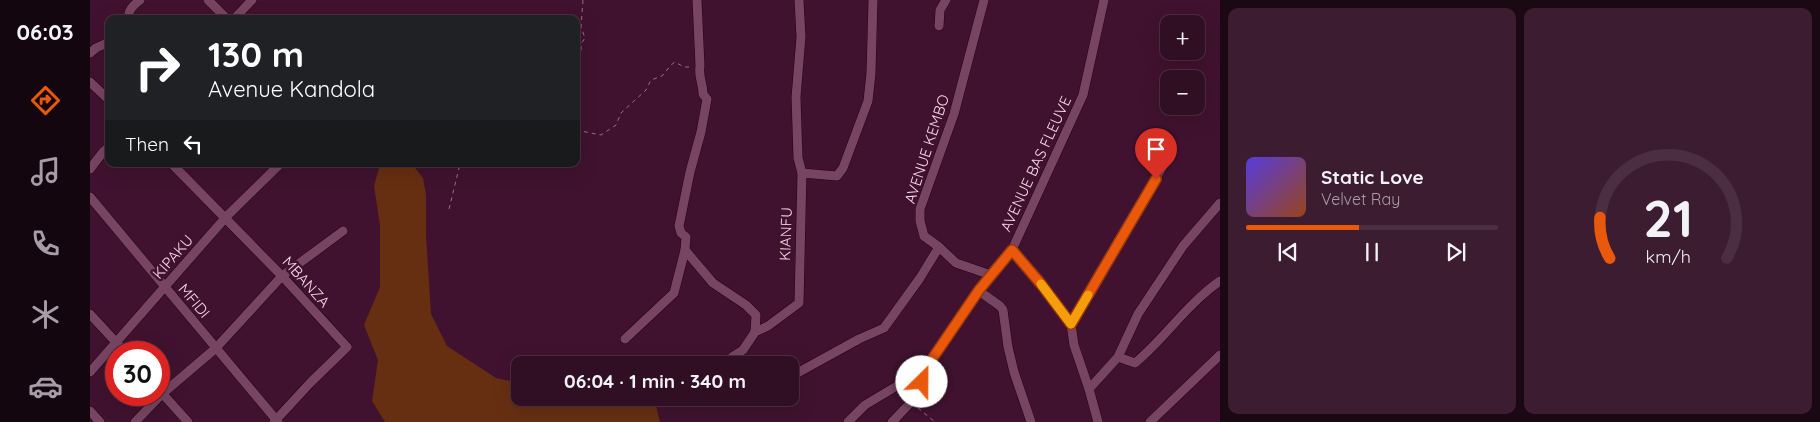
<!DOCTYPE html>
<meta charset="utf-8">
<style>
body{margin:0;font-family:Quicksand,sans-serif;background:#3c1c30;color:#f1f3f6;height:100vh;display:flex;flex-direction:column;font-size:19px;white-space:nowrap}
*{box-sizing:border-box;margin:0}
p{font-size:16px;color:#a89ca6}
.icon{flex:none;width:28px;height:28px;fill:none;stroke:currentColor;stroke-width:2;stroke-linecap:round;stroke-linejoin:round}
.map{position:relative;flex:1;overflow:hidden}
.panel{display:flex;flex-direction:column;gap:8px;padding:8px;background:#1a0813;width:600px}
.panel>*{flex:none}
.hud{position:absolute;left:15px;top:15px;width:475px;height:152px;border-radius:10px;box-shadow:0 5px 20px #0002,0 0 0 1px #4b2e41;background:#202124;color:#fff;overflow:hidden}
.fabs{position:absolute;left:1070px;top:15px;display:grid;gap:10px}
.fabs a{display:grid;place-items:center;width:45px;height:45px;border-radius:10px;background:#300e23;box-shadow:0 5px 20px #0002,0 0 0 1px #4b2e41;font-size:25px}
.speed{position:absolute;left:15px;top:341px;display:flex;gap:10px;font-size:25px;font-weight:700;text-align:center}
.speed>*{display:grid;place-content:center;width:65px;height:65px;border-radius:50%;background:#300e23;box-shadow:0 5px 20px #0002,0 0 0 1px #4b2e41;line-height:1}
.speed .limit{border:8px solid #d22;background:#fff;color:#111}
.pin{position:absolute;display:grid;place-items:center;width:42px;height:42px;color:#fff;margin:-51px -21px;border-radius:50% 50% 50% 0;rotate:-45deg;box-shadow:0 0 5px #0007}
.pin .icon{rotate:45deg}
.me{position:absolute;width:55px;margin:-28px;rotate:23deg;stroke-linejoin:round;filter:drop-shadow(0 0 4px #0008)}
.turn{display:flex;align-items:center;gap:18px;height:105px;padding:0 20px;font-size:22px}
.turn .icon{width:65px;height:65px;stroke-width:2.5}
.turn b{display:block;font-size:35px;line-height:42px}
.then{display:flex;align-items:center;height:48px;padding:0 20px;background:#0003;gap:10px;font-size:19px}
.panel .widget{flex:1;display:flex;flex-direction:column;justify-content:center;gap:8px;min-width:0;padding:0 18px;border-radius:10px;background:#3c1c30}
.panel .dial{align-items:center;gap:0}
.dial svg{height:130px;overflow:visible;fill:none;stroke:#4b2e41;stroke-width:7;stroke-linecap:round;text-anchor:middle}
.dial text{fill:#f1f3f6;stroke:none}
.song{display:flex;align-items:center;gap:15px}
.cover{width:60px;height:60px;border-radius:8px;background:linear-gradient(135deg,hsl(250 70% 55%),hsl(20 70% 35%))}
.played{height:5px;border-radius:2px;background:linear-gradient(90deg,#ea580c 45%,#4b2e41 45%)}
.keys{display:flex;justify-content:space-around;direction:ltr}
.panel .tiles{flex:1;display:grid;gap:8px;grid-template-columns:repeat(2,1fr)}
.trip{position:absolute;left:421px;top:356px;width:288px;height:50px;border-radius:10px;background:#300e23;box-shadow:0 5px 20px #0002,0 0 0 1px #4b2e41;font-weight:800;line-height:50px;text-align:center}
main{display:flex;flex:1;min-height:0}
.dock{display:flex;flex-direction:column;width:90px;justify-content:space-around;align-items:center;background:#13060e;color:#a89ca6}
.dock .icon{width:35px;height:35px}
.dock .active{color:#ea580c}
.dock b{font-size:22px;color:#f1f3f6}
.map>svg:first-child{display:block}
</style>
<main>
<nav class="dock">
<b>06:03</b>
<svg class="icon active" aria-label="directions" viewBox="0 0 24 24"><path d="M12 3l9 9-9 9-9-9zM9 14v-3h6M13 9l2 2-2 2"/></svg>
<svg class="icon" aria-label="music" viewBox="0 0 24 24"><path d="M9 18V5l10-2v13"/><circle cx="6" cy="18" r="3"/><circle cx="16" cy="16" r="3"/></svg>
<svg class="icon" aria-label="phone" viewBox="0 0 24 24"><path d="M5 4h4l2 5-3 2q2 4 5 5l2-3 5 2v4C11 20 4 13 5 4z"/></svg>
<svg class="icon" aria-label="climate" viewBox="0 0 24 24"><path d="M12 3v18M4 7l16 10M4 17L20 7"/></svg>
<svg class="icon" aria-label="car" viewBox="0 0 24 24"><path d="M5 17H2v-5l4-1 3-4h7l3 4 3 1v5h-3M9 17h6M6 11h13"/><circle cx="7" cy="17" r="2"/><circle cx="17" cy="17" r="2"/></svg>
</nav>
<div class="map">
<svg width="1130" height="422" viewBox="0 0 1130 422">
<rect width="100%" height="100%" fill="#40122f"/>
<path fill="#662f12" d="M290,164H322L333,178L336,195V235L341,314L357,346L406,378L430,383V398H564L570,422H295L282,401L288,360L274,325L290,287V225L284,186Z"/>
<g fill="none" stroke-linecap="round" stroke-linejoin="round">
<g stroke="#240017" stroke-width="10">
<g id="street">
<path d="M118,0L137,19"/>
<path d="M39,19C37,10 44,5 50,0"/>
<path d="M144,19L162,0"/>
<path d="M849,26L850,10L856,0"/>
<path d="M0,53L6,48L19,42"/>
<path d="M0,82L19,100"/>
<path d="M82,164L192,276L257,347L220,383L184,422"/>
<path d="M0,169L13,152L19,147"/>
<path d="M712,173L747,176L753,168L778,101L781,73L783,0"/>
<path d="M0,197L188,422"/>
<path d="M849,247L866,263L901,275"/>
<path d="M595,250L623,283L656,305L666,315L665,332"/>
<path d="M922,250L951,284L981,324L984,345L999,389L1008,422"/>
<path d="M889,291L910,306L913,310L918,347L924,372L941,422"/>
<path d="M0,314L35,352"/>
<path d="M981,324L1077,159"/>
<path d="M665,332L678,326L709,303L712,173L708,158L706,97L711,37L709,0"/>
<path d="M535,339L584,293L595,250L596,237L591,233L589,226L600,172L611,132L617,99L613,94C613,84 608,76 610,66L607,0"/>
<path d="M1028,357L1045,363C1074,339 1097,304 1130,281"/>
<path d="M641,365L642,357L653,350L665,332"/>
<path d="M0,372L136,217L190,164"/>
<path d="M700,377L769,339L794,328L830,278L849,247L834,236L830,221V209L864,114L894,0"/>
<path d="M999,389L1028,357L1048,314L1093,246L1130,203"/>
<path d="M70,391L98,422"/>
<path d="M0,411L10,422"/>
<path d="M45,422L72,394L126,348L192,276L253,231"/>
<path d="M758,422L775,405L837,368L889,291L922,250L993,95L1014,0"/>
<path d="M802,422L825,398L837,368"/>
<path d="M1060,422L1130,355"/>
</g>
</g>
<g stroke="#977087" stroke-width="1" stroke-dasharray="4 4" stroke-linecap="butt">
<path d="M486,52L491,53V44L495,38L491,27L493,0"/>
<path d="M486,130L511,135L526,125L531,113L556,90L561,80L572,76L581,65L585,62L594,67H601"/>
<path d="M359,209L370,164"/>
<path d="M828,408L845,422"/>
</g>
<use href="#street" stroke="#774461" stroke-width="9"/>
</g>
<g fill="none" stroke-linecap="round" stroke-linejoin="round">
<g stroke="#983908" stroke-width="12">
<path id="route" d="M832,382L836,368L889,290L922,250L951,284L981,324L1066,179"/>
</g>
<use href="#route" stroke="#ea580c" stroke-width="9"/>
<path stroke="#f59e0b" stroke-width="9" d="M951,284L981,324L998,295"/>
</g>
<g text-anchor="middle" stroke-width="5" stroke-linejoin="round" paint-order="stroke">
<g font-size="15" fill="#f9daea" stroke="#40122f">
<text transform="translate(837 149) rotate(-72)" y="5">AVENUE KEMBO</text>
<text transform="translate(946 164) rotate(-65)" y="5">AVENUE BAS FLEUVE</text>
<text transform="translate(696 234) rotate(-88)" y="5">KIANFU</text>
<text transform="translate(83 257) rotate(-49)" y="5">KIPAKU</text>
<text transform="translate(216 282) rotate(48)" y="5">MBANZA</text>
<text transform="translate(104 301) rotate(50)" y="5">MFIDI</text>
</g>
</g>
</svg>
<div class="fabs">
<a>+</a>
<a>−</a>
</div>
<div class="speed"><div class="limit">30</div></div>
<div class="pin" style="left:1066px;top:179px;background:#d93025"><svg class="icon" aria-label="arrive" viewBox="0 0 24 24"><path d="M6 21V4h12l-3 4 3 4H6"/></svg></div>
<svg class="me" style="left:832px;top:382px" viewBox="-20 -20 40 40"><circle r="19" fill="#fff"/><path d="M0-13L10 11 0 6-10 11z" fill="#ea580c"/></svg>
<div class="trip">06:04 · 1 min · 340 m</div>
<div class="hud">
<div class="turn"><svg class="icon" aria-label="right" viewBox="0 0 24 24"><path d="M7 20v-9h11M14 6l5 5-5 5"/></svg><div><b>130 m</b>Avenue Kandola</div></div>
<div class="then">Then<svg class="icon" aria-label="left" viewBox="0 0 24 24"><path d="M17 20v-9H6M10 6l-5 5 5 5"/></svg></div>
</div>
</div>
<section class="panel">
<div class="tiles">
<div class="widget">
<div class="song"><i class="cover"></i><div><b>Static Love</b><p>Velvet Ray</p></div></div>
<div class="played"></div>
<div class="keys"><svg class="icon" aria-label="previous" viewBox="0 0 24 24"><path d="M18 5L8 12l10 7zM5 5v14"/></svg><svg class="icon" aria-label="pause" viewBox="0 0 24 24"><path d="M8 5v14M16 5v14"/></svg><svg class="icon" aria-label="next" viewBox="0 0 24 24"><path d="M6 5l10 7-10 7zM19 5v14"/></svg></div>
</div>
<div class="widget dial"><svg viewBox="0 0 100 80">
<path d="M14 69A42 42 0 1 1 86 69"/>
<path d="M14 69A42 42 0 0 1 8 44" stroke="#ea580c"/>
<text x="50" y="56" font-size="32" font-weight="700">21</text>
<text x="50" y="72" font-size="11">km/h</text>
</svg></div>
</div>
</section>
</main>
